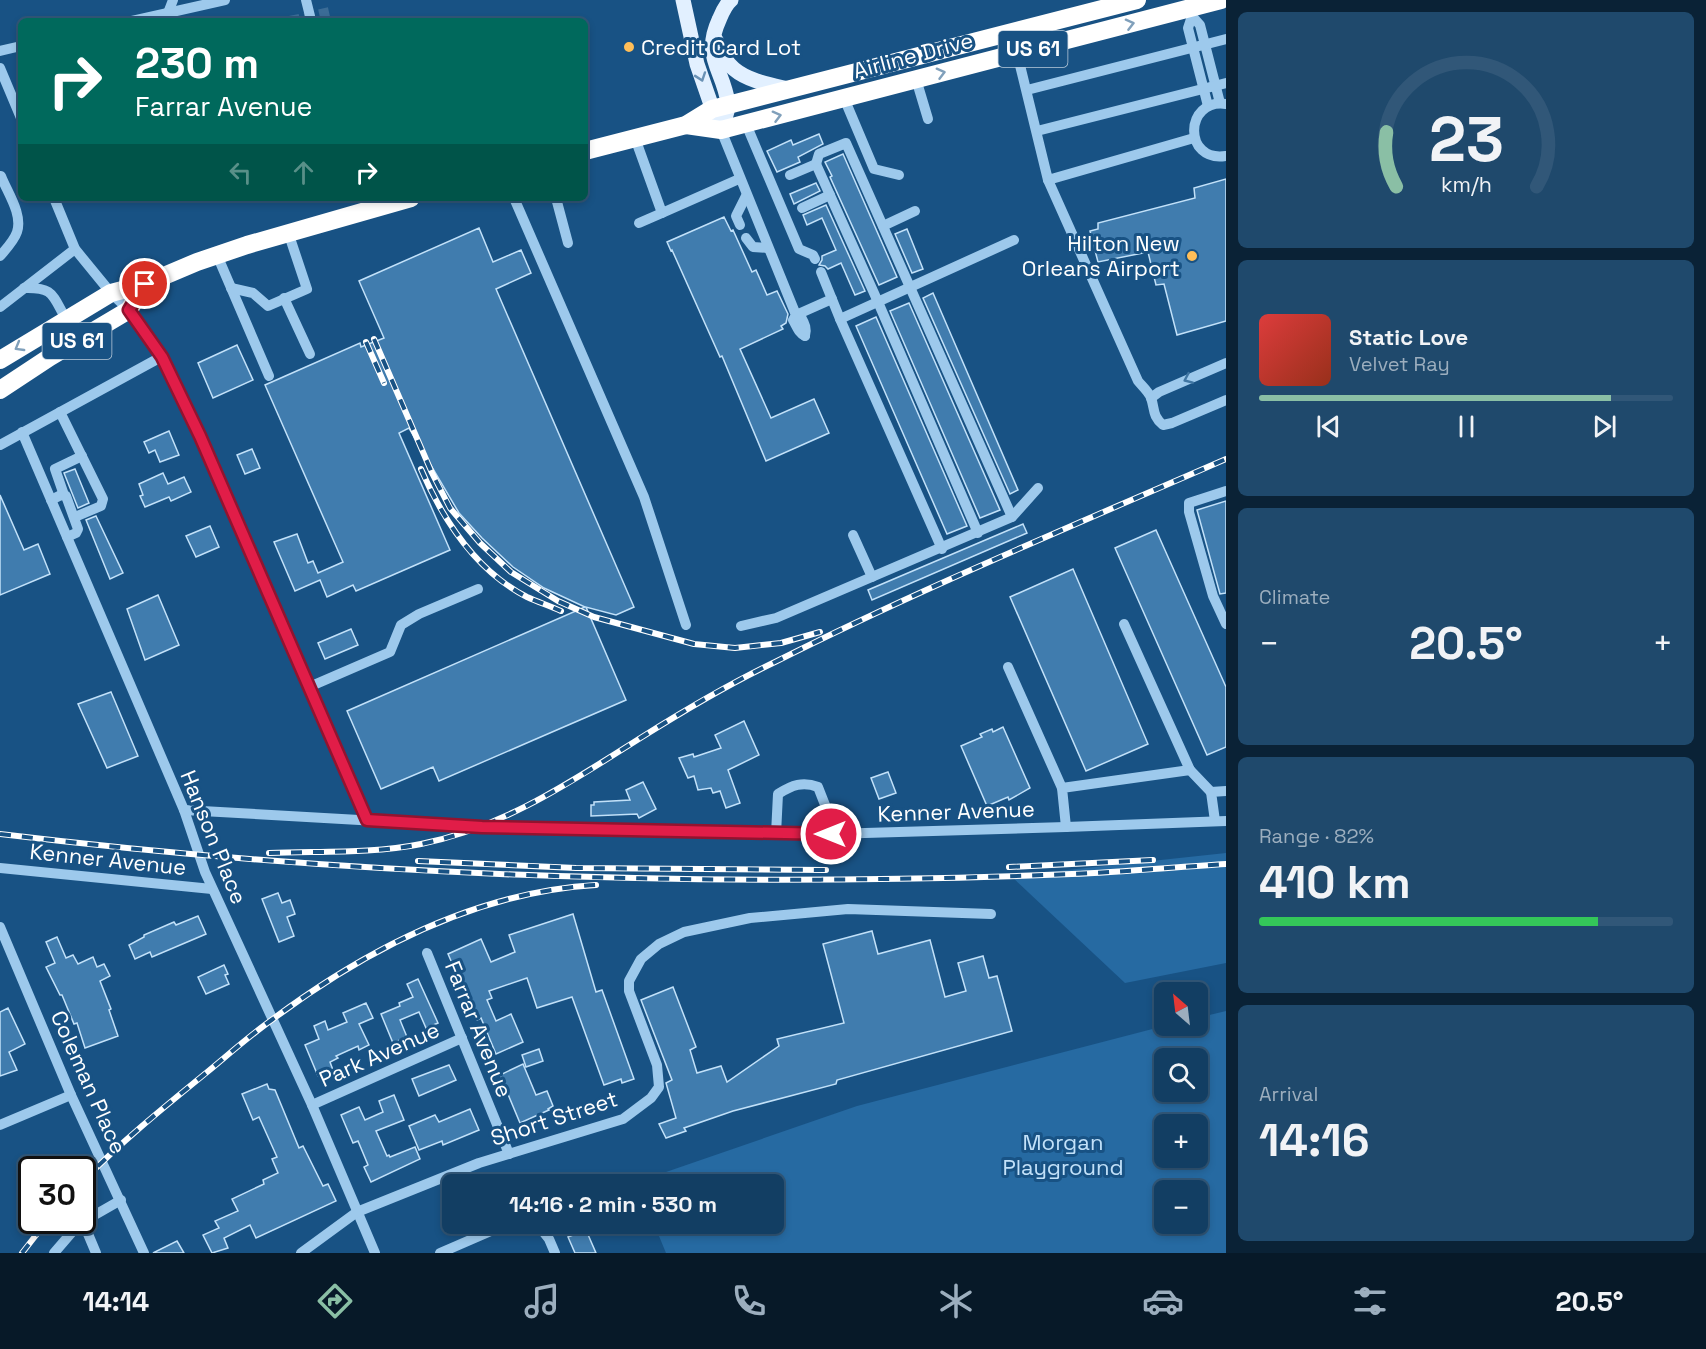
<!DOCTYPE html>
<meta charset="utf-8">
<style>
body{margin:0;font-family:"Space Grotesk",sans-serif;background:#1f496c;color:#f1f3f6;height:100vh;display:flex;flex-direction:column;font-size:22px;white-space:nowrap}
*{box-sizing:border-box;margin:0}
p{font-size:20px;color:#9caebe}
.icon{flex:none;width:33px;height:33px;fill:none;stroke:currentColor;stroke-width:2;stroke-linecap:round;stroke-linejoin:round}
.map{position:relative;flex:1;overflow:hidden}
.panel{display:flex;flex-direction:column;gap:12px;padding:12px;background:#0a2236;width:480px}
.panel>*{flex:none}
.banner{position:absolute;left:18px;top:18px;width:570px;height:183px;border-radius:9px;box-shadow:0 3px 9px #0003,0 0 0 2px #315778;background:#00695c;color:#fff;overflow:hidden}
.needle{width:39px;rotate:332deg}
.fabs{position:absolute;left:1154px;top:982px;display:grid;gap:12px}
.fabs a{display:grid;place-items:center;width:54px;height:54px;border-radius:9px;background:#123e63;box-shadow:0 3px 9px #0003,0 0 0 2px #315778;font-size:30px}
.speed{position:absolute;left:18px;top:1156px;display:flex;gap:12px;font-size:30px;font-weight:700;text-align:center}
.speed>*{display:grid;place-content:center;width:78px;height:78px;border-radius:50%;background:#123e63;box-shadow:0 3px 9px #0003,0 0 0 2px #315778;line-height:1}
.speed .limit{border:3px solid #111;border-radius:9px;background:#fff;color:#111}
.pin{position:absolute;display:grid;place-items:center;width:51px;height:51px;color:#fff;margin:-26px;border:3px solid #fff;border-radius:50%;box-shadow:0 2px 6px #0007}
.me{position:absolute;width:66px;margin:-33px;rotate:270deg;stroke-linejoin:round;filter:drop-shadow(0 0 4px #0008)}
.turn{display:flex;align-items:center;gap:21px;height:126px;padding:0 18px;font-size:27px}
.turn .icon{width:78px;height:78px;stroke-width:2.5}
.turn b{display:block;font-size:42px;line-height:51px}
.lanes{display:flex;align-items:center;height:57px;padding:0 18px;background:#0003;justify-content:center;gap:30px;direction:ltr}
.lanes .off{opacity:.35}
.big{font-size:45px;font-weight:600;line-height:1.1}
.panel .card{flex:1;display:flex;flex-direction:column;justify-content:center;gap:9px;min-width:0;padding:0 21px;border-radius:9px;background:#1f496c}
.panel .dial{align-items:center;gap:0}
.dial svg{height:156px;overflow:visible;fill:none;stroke:#315778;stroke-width:7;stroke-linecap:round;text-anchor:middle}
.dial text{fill:#f1f3f6;stroke:none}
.song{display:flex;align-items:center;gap:18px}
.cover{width:72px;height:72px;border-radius:9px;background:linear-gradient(135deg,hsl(0 70% 55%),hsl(10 70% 35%))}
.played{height:6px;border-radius:3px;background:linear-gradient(90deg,#8abfa5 85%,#315778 85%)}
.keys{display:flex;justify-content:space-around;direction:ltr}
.heat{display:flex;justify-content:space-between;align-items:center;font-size:33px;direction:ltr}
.charge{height:9px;border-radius:4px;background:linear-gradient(90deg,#34c759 82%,#315778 0)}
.trip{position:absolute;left:442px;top:1174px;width:342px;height:60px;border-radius:9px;background:#123e63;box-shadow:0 3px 9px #0003,0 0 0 2px #315778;font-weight:600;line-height:60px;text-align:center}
.dock{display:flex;height:96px;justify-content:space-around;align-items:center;background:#071928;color:#9caebe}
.dock .icon{width:42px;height:42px}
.dock .on{color:#8abfa5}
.dock b{font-size:27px;color:#f1f3f6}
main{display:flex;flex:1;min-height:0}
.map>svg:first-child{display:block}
</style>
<main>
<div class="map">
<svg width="1226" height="1253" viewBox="0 0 1226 1253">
<rect width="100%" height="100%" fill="#185284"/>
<g fill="#266aa2" fill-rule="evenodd">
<path d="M1226,853V963L1125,983L1011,876Z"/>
<path d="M1226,1011V1253H666L654,1224H774V1185H639L637,1182L857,1106L1164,1026H1197V1018ZM1164,1059H1197V1092H1164ZM1164,1125H1197V1158H1164ZM1164,1191H1197V1224H1164Z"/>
</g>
<g fill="#407cae" stroke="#c2e1f9" stroke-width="1.5">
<path d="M819,134L823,144L798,157L800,162L777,172L767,151L791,140L793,145Z"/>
<path d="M843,154L897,277L879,285L830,177L832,176L825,162Z"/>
<path d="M1226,179V321L1177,335L1164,284L1156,285L1148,252L1098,262L1090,231L1098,229V223L1195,198L1194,188Z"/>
<path d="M816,183L820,191L794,204L790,194Z"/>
<path d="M826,205L865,291L855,295L841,263L828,269L825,266L819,265L822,260V256L836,250L822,218L807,225L803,215Z"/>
<path d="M724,217L731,231L733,230L752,272L756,270L767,295L777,291L788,314L786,323L781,326L783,329L740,349L771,418L814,399L829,433L766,461L722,356L720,357L672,250L671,251L667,242Z"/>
<path d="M479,228L493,262L521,250L531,273L496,289L634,607L616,615L586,607L626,700L439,781L433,767L381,789L347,711L585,607L544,588L513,567L482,538L459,513L409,428L399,433L450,550L356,591L353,585L327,597L320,580L295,591L274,542L297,534L308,563L313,561L318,573L343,562L265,385L360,343L361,347L384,338L359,281Z"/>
<path d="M907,229L923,269L912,273L895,234Z"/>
<path d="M933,293L1018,490L1010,494L923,298Z"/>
<path d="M909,303L1000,510L980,518L890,311Z"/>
<path d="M876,317L967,526L947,534L856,326Z"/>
<path d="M237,345L253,380L213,398L198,363Z"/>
<path d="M169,431L179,455L160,462L155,450L149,453L144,442Z"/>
<path d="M252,449L260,468L245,474L237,455Z"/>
<path d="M75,469L89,503L78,508L64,473Z"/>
<path d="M163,473L168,484L184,477L191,492L171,501L169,497L145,507L140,496L143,495L139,484Z"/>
<path d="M0,495L24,550L38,544L50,574L0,595Z"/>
<path d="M1226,501V593L1220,594L1197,510Z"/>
<path d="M96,516L123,573L110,579L86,520Z"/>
<path d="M1023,524L1027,533L872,600L868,590Z"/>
<path d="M210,526L219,547L196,557L186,536Z"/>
<path d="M1156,530L1226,687V747L1207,755L1115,548Z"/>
<path d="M1073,569L1148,744L1086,771L1010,597Z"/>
<path d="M158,595L179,645L145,660L127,609Z"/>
<path d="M351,629L358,645L325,659L318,643Z"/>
<path d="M111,692L138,756L107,768L78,704Z"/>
<path d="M744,721L759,755L728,770L740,803L726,808L720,791L713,793L711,788L698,790L694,776L688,778L679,758L693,754L694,757L721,748L715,735Z"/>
<path d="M1003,727L1030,788L1009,800L1008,797L987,806L961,746L982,737L980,734L992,729L993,732Z"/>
<path d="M888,772L896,793L879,799L871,778Z"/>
<path d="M643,782L656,809L639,818L637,814L591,816V805H594V802L630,800L626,790Z"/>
<path d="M278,893L282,903L290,900L295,914L287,917L294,936L279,942L262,899Z"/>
<path d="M573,914L596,992L602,990L634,1079L622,1083L621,1079L604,1085L572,997L537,1008L527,978L489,991L492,998L487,1000L496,1021L511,1014L523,1042L496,1054L481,1018L477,1020L448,954L481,939L491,962L515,952L509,935Z"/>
<path d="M198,916L206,934L152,957L150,952L135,959L129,945L144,937V935L174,922L176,925Z"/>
<path d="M872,931L878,954L930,940L945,997L966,991L958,963L983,956L989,978L997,976L1012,1031L837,1080L836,1084L733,1111L684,1128L686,1131L666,1138L659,1124L676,1118L666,1083L672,1080L641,1000L673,987L696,1047L690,1050L697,1073L721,1066L727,1082L779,1046L777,1039L844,1023L823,944Z"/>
<path d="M57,937L66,958L73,955L78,964L93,957L97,967L104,964L110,976L100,981L111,1009L109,1010L118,1036L85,1048L77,1023L74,1024L62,995H60L46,967L55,963L46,942Z"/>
<path d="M224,965L228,974L225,975L229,984L206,994L198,977Z"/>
<path d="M418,979L438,1023L426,1028L419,1012L400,1020L407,1037L393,1043L381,1014L400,1006L399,1003L413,997L407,984Z"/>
<path d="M366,1003L373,1018L359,1024L369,1045L359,1050L358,1046L336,1056L338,1058L330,1062L333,1070L318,1076L305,1045L319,1039L314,1026L325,1021L328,1030L347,1022L343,1013Z"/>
<path d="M8,1008L25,1044L9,1052L17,1070L0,1076V1012Z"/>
<path d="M539,1049L543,1061L526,1067L522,1055Z"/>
<path d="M523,1064L536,1095L547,1091L553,1106L548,1109L549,1110L520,1123L500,1075Z"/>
<path d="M449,1065L456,1080L419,1096L412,1079Z"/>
<path d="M267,1084L269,1089L275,1090L299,1148L303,1146L323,1186L328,1184L336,1201L256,1238L250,1225L224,1238L228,1248L212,1253L203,1235L219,1228L215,1221L238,1211L232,1199L264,1184L263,1180L278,1173L272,1159L277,1157L259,1117L253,1120L242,1094Z"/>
<path d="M394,1095L404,1120L376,1131L387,1156L389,1155L390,1157L415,1147L420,1159L371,1182L364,1167L368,1165L358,1141L353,1143L341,1115L359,1107L365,1120L383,1112L379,1101Z"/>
<path d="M470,1109L479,1130L443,1145L442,1141L419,1150L409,1126L435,1115L439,1122Z"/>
<path d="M586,1230L596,1253H575L568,1237Z"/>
<path d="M177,1241L184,1253H153Z"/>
</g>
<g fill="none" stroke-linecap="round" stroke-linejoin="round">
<path stroke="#3b6c96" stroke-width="10" stroke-dasharray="10 5" stroke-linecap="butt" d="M290,21L330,12"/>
<g stroke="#9dc9ec" stroke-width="10">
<path d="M306,0L310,16"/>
<path d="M1189,4L1192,16L1200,25L1220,103"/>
<path d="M168,13L173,0"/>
<path d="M1192,16L1188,28L1208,106"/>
<path d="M132,21L225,0"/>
<path d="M0,51L21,46"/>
<path d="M1017,53L1048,180L1194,138"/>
<path d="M0,68L21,118"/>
<path d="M916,79L928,119"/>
<path d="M1027,90L1226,39"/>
<path d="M844,98L874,169L899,175"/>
<path d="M1226,104C1184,98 1183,163 1226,156"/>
<path d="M746,124L799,249L813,255L815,259"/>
<path d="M721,130L796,315L793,320C797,327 798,332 805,336"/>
<path d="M1037,131L1226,83"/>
<path d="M635,138L662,213L739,179"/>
<path d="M790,175L816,164L878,302L978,533"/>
<path d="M1048,180L1138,381C1142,386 1149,392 1151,398C1155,409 1152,416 1163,425L1172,423L1226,400"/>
<path d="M54,198L75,249L111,293L129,310L161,357L200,436L367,820"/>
<path d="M514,198L644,497L686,625"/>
<path d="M556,198L568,243"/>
<path d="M802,208L830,195"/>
<path d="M639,223L662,213"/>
<path d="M740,225L736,216L746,196"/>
<path d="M883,226L915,211"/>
<path d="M746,238L753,247L768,248"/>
<path d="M217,255L269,376"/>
<path d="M0,256C6,249 14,241 17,232C23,214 7,192 1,176"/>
<path d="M821,272L840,319"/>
<path d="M24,288C54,287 52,295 66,319"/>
<path d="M231,288L253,293L268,306L307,289L288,232"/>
<path d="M284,298L310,354"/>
<path d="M0,307L75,249"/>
<path d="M796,315L832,299"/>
<path d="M796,315L801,317C805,324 807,329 805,336"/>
<path d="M1151,398L1159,392L1226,363"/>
<path d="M60,412L103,499L101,506L75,517"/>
<path d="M22,432L184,810L205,872L312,1105L375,1253"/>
<path d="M0,445L161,357"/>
<path d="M1226,491L1189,503V512L1213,596L1226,624"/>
<path d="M64,495L55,469L82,456"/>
<path d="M51,500L61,495L66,496L78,529L76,533L67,537"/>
<path d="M1012,517L1038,488"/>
<path d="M853,535L872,577"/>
<path d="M942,549L840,319L1014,240"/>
<path d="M1124,624L1190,770"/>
<path d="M741,626L776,618L1012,517L846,143L819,154L816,164"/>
<path d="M1008,667L1062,788"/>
<path d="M309,687L390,652L401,625L419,614L478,589"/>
<path d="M184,810L482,827L776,834H831L1066,827L1226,821"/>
<path d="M1215,821L1211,792L1226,791"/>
<path d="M1066,827L1062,788L1190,770L1211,792"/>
<path d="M776,834L778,794C792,785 803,781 818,787L827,810L831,834"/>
<path d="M0,868L212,889"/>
<path d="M0,927L71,1095L144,1253"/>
<path d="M427,953L509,1154"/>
<path d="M312,1105L462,1038"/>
<path d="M0,1125L71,1095"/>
<path d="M83,1222L96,1253"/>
<path d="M537,1224L549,1239L555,1253"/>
<path d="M54,1253L79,1224L121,1200"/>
<path d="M301,1253L357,1212L479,1163L623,1119L651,1098L659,1087L657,1065L629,991V981L641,959L659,944L684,932L750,918L848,909L991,914"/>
<path d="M440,1253L507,1224"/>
</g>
<g stroke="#e2f0ff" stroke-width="15">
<path d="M683,0L697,64L716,119"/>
<path d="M716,40C720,50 725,62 734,69C748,81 771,85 788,89"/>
<path d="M721,130C723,122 729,111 728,103C723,69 702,57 719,20C722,13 725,5 731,0"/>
</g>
<g stroke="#fff" stroke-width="18">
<path d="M686,125L721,130L1221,0"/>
<path d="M585,151L686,125L712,109L728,105L1137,0"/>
<path d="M0,360L111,293L145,284L197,262L247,245L411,198"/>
<path d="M0,390L50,357L129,310L145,284"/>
</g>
<g stroke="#fff" stroke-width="6">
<g id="rail">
<path d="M374,339L432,473L450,508L480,543L511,572L558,601L594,617L694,644L735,648L781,643L820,632"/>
<path d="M366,342L384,383"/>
<path d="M421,469C443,520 476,571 527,597C538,602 550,606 561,611"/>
<path d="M0,834C355,877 714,888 1072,874C1123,872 1175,867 1226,864"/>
<path d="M269,853C320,851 372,854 421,844C505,827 572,781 642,737C685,710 729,684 775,662C922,588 1075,525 1226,459"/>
<path d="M418,861L576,868L826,870"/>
<path d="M1009,867L1153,860"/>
<path d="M82,1182C121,1142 163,1108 206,1073C228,1055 249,1036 273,1019C367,949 477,892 596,885"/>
<path d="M22,1253L47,1221"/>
</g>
</g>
<use href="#rail" stroke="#185284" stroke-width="4" stroke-dasharray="11" stroke-linecap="butt"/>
</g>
<defs><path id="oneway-chevron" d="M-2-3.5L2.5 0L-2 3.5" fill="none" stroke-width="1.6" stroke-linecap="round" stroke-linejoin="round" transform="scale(1.5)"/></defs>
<g stroke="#80a0bb">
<use href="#oneway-chevron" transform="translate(1130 24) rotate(-14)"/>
<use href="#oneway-chevron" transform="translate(941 73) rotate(-15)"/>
<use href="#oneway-chevron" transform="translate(777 116) rotate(-15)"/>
<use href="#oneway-chevron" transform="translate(19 347) rotate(150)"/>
</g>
<use stroke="#6991b5" href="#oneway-chevron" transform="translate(701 77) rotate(71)"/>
<use stroke="#4076a3" href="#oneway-chevron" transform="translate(1188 379) rotate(156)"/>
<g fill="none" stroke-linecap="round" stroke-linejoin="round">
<g stroke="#92132f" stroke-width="15">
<path id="route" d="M145,284L129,310L162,357L200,436L367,820L482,827L831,834"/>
</g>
<use href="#route" stroke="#e11d48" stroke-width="10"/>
</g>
<g fill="#ffbe58" stroke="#185284" stroke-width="2">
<circle cx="629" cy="47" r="6"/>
<circle cx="1192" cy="256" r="6"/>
</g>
<g text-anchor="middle" stroke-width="6" stroke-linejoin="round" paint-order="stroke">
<g fill="#185284" stroke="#bacbda" stroke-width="1.5">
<rect x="998.5" y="31" width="69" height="36" rx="4.5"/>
<rect x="42.5" y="323" width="69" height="36" rx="4.5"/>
</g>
<g font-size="21" font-weight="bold" fill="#fff">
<text x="1033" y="56">US 61</text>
<text x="77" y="348">US 61</text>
</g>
<g font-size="22" fill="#fff" stroke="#185284" text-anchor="start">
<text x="641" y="55">Credit Card Lot</text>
<text x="1180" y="251" text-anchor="end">Hilton New<tspan x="1180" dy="25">Orleans Airport</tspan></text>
</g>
<g font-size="22" fill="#fff" stroke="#185284">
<text transform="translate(913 55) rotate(-15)" y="8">Airline Drive</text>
<text transform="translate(956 811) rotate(-2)" y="8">Kenner Avenue</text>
<text transform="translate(214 837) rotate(68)" y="8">Hanson Place</text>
<text transform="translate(108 859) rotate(6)" y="8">Kenner Avenue</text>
<text transform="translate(479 1029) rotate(68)" y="8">Farrar Avenue</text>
<text transform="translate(379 1054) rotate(-24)" y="8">Park Avenue</text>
<text transform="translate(89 1082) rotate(66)" y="8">Coleman Place</text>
<text transform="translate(554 1118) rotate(-18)" y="8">Short Street</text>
</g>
<g font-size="22" fill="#c2e1f9" stroke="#185284">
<text x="1063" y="1150">Morgan<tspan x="1063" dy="25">Playground</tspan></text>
</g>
</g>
</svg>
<div class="fabs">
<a><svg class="needle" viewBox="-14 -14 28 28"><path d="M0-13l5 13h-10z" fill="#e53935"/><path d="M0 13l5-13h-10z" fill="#9caebe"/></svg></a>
<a><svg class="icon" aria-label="search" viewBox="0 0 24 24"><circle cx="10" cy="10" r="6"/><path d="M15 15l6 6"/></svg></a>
<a>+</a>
<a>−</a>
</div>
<div class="speed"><div class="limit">30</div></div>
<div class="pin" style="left:145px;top:284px;background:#d93025"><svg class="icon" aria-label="arrive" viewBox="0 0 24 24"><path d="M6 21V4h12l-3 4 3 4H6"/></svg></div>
<svg class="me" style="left:831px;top:834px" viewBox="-20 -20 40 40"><circle r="17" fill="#e11d48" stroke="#fff" stroke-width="3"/><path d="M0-11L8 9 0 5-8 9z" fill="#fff"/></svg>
<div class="trip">14:16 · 2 min · 530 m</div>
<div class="banner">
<div class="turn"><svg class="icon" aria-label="right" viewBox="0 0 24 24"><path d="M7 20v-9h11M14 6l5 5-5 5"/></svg><div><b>230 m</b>Farrar Avenue</div></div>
<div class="lanes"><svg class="icon off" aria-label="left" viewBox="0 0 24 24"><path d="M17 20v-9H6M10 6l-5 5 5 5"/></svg><svg class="icon off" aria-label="ahead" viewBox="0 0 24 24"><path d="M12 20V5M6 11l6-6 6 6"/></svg><svg class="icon" aria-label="right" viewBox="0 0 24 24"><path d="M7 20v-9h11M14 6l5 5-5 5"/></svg></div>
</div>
</div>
<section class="panel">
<div class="card dial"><svg viewBox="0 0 100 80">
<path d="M14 69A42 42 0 1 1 86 69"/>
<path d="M14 69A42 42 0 0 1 9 41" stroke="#8abfa5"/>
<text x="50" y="56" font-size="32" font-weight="700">23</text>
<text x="50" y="72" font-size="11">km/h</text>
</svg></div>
<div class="card">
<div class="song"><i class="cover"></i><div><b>Static Love</b><p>Velvet Ray</p></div></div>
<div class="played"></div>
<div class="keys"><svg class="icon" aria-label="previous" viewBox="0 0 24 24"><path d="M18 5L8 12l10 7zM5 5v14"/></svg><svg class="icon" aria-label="pause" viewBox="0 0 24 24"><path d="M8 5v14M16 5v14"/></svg><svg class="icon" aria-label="next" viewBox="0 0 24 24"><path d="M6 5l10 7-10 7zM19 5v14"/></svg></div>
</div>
<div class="card"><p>Climate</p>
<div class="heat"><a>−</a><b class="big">20.5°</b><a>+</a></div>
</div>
<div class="card"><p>Range · 82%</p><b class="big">410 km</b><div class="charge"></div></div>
<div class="card"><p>Arrival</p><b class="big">14:16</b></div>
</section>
</main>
<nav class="dock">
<b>14:14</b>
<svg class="icon on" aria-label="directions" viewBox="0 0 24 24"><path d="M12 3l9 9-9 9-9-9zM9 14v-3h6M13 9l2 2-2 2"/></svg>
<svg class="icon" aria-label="music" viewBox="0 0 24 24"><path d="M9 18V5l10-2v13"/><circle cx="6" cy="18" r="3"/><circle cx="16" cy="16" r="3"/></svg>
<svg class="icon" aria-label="phone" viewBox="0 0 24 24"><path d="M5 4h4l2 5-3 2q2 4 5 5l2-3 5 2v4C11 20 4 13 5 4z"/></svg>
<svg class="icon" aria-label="climate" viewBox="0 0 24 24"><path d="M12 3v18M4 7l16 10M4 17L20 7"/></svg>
<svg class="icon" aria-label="car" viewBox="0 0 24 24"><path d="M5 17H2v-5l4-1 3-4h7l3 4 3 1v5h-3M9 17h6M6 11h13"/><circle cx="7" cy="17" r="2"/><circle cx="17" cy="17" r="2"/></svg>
<svg class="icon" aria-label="filters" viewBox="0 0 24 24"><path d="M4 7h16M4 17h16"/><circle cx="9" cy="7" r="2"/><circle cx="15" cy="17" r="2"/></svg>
<b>20.5°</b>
</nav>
